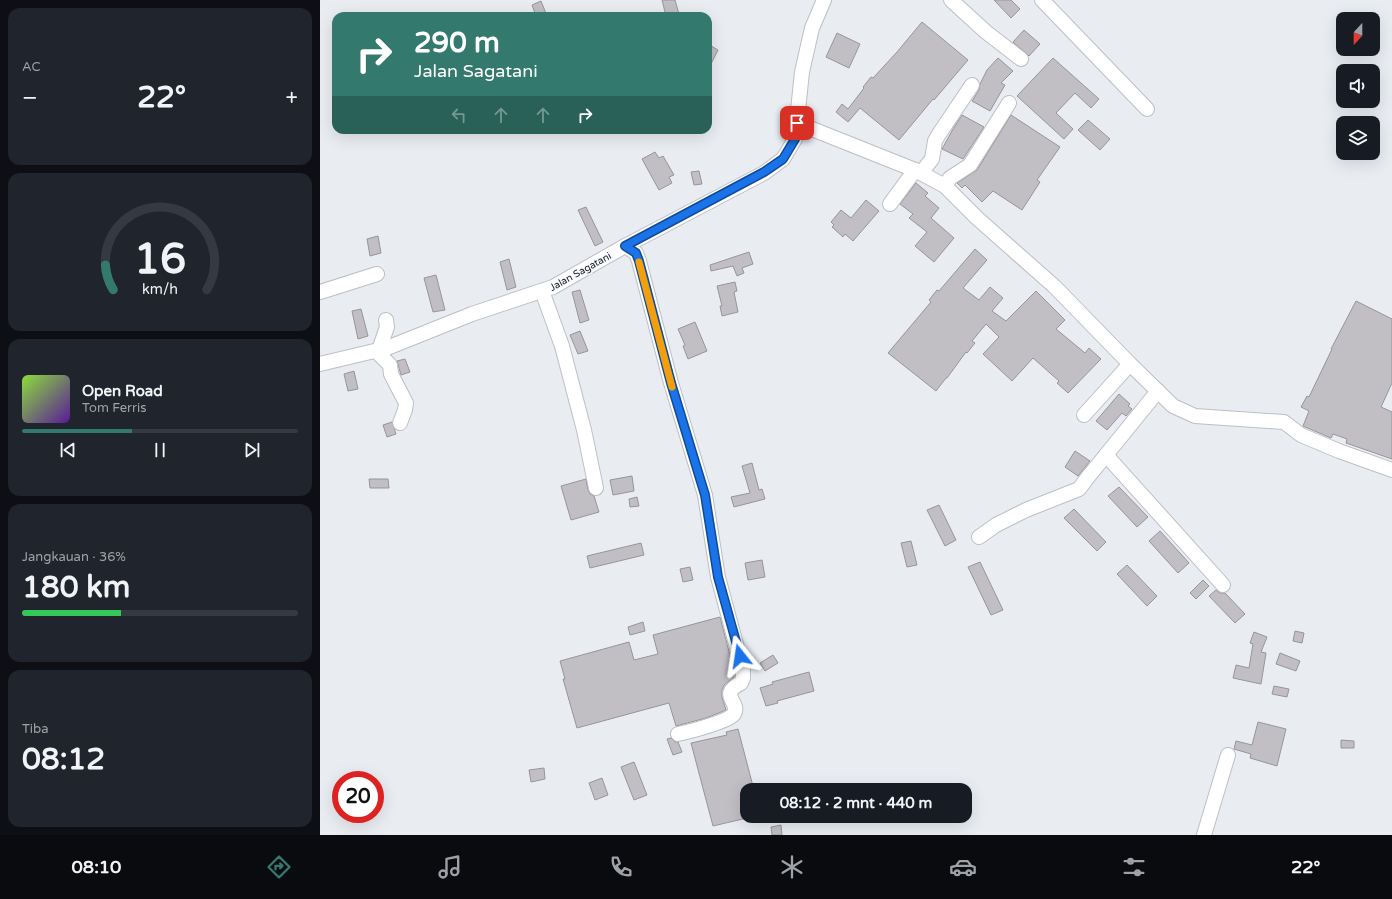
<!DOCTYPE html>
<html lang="id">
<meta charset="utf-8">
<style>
body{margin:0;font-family:"Varela Round",sans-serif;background:#20242c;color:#f1f3f6;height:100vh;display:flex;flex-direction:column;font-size:15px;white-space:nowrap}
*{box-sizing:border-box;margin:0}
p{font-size:13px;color:#9ea1a6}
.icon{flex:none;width:22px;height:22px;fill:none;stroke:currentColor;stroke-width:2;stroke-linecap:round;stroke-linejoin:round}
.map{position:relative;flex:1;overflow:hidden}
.details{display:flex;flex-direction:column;gap:8px;padding:8px;background:#0d0f14;width:320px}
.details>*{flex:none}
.banner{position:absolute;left:12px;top:12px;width:380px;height:122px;border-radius:12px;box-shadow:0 4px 16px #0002;background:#34796d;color:#fff;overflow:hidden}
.needle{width:26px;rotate:201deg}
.controls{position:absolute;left:1016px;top:12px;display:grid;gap:8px}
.controls a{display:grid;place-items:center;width:44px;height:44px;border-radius:8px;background:#171b24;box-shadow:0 4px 16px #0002;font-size:20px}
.speed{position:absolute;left:12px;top:771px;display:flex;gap:8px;font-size:20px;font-weight:700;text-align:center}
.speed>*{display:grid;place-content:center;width:52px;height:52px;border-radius:50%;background:#171b24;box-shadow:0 4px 16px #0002;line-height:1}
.speed .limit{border:6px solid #d22;background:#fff;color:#111}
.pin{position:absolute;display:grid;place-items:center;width:34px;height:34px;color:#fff;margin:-17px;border-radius:8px;box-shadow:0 2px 6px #0006}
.me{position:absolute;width:44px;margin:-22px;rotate:345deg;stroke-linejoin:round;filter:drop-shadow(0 0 3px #0008)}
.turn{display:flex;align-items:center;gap:14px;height:84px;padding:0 16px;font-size:18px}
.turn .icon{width:52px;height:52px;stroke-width:2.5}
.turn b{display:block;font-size:28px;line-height:34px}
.lanes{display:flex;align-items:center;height:38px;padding:0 16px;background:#0003;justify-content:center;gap:20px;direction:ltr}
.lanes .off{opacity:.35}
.big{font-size:30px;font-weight:800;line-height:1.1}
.details .tile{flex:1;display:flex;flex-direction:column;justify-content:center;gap:6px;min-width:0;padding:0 14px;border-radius:12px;background:#20242c}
.details .dial{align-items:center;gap:0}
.dial svg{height:104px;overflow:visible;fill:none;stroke:#363941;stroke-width:7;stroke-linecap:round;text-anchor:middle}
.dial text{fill:#f1f3f6;stroke:none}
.song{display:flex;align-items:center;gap:12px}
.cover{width:48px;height:48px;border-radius:6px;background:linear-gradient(135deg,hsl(90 70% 55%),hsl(270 70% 35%))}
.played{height:4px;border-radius:2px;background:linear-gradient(90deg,#34796d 40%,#363941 40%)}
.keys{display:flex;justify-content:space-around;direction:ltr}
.heat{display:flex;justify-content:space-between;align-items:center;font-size:22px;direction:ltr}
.charge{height:6px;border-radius:3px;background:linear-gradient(90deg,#34c759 36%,#363941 0)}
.trip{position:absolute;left:420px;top:783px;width:232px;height:40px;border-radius:12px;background:#171b24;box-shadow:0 4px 16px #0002;font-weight:800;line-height:40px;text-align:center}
.tab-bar{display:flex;height:64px;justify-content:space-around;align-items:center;background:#090b0e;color:#9ea1a6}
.tab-bar .icon{width:28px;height:28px}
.tab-bar .current{color:#34796d}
.tab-bar b{font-size:18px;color:#f1f3f6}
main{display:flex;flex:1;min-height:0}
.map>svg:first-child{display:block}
</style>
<main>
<section class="details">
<div class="tile"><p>AC</p>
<div class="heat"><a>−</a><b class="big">22°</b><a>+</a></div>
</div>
<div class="tile dial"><svg viewBox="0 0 100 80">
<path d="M14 69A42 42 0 1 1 86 69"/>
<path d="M14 69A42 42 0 0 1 8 50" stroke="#34796d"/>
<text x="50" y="56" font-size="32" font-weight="700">16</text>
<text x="50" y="72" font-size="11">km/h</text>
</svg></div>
<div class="tile">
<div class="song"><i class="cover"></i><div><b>Open Road</b><p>Tom Ferris</p></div></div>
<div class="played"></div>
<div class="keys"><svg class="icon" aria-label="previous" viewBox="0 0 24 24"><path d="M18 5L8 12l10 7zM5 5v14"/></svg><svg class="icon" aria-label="pause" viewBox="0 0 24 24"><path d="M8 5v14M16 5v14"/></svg><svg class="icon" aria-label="next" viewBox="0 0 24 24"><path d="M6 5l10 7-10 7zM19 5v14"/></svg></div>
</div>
<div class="tile"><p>Jangkauan · 36%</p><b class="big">180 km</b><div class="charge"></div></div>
<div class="tile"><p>Tiba</p><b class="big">08:12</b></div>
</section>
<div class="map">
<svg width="1072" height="835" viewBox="0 0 1072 835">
<rect width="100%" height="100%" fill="#e9edf2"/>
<g fill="#c1bec4" stroke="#97959a">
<path d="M342,0H355L359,14L346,16Z"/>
<path d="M674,0H691L700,9L691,18Z"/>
<path d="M221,1L227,16H216L212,5Z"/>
<path d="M602,22L648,60L614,100L613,99L579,140L540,108L528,122L516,112L522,104L528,109L544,88L543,87L551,77L553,78L577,52Z"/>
<path d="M704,30L720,44L709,56L693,42Z"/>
<path d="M517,33L540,44L529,68L506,57Z"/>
<path d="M388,44L398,50L388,70Z"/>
<path d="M678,58L693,71L681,83L685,85L670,111L652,101L659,90L660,84L667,70Z"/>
<path d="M733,58L779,99L771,108L755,93L736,113L753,129L744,139L697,96Z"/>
<path d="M642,115L664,127L643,159L622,149L633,129Z"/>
<path d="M691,115L740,147L717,180L720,182L702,210L673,191L662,202L645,185L642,188L637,183L657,170Z"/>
<path d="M768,120L790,139L780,150L758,130Z"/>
<path d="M335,152L339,158L343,156L354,175L349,177L352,183L339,190L322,159Z"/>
<path d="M379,171L382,184L374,185L371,172Z"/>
<path d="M596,183L608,193L605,196L619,208L611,218L634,238L614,262L595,246L607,232L589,218L593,214L580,204Z"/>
<path d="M546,200L559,211L533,241L525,234L523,237L512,227L514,225L511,222L521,210L531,218Z"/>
<path d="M266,207L283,242L275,246L258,210Z"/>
<path d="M58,236L61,253L50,256L47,239Z"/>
<path d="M655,249L667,260L643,288L659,300L670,287L683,298L672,311L686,321L716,291L745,320L736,329L765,353L769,348L781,359L748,393L737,383L739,381L713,358L692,381L663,354L679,337L666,324L652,341L655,343L647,353L646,352L627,378H626L616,391L568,353L611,302L609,300L617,290L619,291Z"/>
<path d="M429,252L433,264L422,268L424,273L417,276L413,266L391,271L390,265Z"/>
<path d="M189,259L196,287L187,290L180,262Z"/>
<path d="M116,275L125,310L113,312L104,278Z"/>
<path d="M415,282L417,291L414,292L418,312L402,316L400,306H402L397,286Z"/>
<path d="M260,290L269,320L260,323L252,292Z"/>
<path d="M1036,301L1072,319V383L1061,407L1072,412V459L1026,443L1027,439L1013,434L1011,438L983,426L989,411L981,407L987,396L989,397L1012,349H1011Z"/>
<path d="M41,309L48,336L38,339L32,311Z"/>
<path d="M375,322L387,351L368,359L363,346L365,345L358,329Z"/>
<path d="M260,331L268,351L258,354L250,335Z"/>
<path d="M85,359L90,372L81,375L77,361Z"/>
<path d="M34,371L38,389L28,391L24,374Z"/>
<path d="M799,394L810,404L808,406L812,409L806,416L802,413L787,430L776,421Z"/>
<path d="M72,422L76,434L67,437L63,425Z"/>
<path d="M755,451L770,461L758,476L745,467Z"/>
<path d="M432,463L439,490L442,489L445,499L414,507L411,497L430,493L422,466Z"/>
<path d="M312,476L314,491L293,495L290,480Z"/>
<path d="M49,479H68L69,488H50Z"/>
<path d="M266,479L268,490L270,494L274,496L279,512L251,520L241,486Z"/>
<path d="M799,487L828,517L817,527L788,496Z"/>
<path d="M317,497L319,506L310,507L309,499Z"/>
<path d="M619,505L636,540L625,546L607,510Z"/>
<path d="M754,509L786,542L777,551L744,518Z"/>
<path d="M840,531L869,563L858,573L829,541Z"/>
<path d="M591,541L597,565L587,567L581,543Z"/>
<path d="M321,543L324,555L270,568L267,556Z"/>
<path d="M442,560L445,577L428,580L425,563Z"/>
<path d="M660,562L683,610L671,615L648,567Z"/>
<path d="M807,565L837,596L827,606L797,574Z"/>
<path d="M370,567L373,580L363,582L360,569Z"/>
<path d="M883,580L889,586L876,599L870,593Z"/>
<path d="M896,590L900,593H905L925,614L915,623L889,596Z"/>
<path d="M400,617L414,671V677L404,685L402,690V697L406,710L386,718L356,726L349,703L257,728L243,679H245L240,661L309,642L314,660L338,654L333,635Z"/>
<path d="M323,622L325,631L310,635L308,627Z"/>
<path d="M975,631L984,633L982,643L973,641Z"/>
<path d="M934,632L947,637L941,652L946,653L941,684L913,678L916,665L929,668L933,644L930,643Z"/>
<path d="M960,653L980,661L976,671L956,664Z"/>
<path d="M453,655L458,663L445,671L440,663Z"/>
<path d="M489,672L494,691L457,701L458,703L446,706L440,688L453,684L452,682Z"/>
<path d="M954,686L969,689L967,697L952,694Z"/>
<path d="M938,722L966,729L957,766L930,758L931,754L914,749L916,741L932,745Z"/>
<path d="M418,729L434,790H427V818L393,826L371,743L407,735L406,732Z"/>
<path d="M351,738L355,742H358L362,752L353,755L347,739Z"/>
<path d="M1021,740L1034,741V748H1021Z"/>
<path d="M314,762L327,795L314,800L301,767Z"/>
<path d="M224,768L225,779L211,782L209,770Z"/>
<path d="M282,778L288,795L275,800L269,783Z"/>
<path d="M461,825L462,835H452L451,827Z"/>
</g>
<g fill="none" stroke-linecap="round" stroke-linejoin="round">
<g stroke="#bcbfc4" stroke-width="16">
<g id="minor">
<path d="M631,0L666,32L701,59"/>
<path d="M722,0L827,109"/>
<path d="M477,123L595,170L625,186L657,218L735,287L810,364L853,406L875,416L964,422L981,435L1019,451L1072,470"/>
<path d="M601,173L612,159L615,141L619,134L652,85"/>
<path d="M625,186L630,178L650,165L689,103"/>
<path d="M570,204L595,170"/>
<path d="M305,246L316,253L319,261L351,383L385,495L398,577L423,670V678L421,683C397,695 421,702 414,714C410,721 368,732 358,734"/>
<path d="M222,291L242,346L264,430L276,488"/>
<path d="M0,292L57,274"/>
<path d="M59,350L67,327L66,320"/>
<path d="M56,351L70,365L71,374L86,403L85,410L80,423"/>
<path d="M0,364L67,348L152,314L233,287L305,246L444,173L463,159L475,139L482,72L492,28L504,0"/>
<path d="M764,415L810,364"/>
<path d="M786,455L903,585"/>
<path d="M659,537L676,525L706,510L759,489L768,477L838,391"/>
<path d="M884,835L908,755"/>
</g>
</g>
<use href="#minor" stroke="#fff" stroke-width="14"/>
</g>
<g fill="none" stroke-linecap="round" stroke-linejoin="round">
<g stroke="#114b97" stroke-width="10">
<path id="route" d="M420,656L398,577L385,495L351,383L319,261L316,253L305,246L444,172L463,159L475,139L477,123"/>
</g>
<use href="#route" stroke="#1a73e8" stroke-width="7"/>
<path stroke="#f59e0b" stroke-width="7" d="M319,262L352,387"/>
</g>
<g text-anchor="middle" stroke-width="3.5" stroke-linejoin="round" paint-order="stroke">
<g font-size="10" fill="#202123" stroke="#f7fafe">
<text transform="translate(260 271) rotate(-29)" y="4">Jalan Sagatani</text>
</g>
</g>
</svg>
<div class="controls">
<a><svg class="needle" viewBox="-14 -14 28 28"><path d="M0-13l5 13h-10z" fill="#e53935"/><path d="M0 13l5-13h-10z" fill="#9ea1a6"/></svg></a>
<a><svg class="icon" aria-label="sound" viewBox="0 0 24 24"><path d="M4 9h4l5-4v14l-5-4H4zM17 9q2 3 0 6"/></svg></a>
<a><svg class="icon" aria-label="layers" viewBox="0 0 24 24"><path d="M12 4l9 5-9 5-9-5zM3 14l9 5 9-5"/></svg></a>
</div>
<div class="speed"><div class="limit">20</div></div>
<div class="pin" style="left:477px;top:123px;background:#d93025"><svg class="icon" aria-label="arrive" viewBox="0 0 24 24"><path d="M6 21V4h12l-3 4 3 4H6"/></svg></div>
<svg class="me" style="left:420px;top:656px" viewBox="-20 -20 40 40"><path d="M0-17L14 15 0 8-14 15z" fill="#1a73e8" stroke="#fff" stroke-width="4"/></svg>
<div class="trip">08:12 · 2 mnt · 440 m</div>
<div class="banner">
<div class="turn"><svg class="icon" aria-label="right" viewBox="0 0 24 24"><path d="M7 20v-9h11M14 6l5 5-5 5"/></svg><div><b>290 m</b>Jalan Sagatani</div></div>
<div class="lanes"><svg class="icon off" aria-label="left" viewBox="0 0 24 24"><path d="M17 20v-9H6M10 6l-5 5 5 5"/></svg><svg class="icon off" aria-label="ahead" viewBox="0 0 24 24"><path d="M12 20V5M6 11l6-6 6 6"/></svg><svg class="icon off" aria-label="ahead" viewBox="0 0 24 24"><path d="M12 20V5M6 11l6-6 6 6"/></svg><svg class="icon" aria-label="right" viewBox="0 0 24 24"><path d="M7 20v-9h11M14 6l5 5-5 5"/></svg></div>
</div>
</div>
</main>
<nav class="tab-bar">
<b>08:10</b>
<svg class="icon current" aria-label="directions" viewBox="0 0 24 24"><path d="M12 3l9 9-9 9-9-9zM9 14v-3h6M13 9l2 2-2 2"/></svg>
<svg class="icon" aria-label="music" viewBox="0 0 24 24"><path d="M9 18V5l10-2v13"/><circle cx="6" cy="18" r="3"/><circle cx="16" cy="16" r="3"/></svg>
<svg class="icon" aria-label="phone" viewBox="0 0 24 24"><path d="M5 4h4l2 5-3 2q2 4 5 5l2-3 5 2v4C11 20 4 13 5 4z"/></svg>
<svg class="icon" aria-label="climate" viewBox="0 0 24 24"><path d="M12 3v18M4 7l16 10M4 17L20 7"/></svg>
<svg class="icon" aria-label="car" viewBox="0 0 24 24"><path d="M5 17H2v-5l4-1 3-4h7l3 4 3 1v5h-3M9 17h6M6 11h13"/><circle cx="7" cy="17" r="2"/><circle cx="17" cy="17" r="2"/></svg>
<svg class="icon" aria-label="filters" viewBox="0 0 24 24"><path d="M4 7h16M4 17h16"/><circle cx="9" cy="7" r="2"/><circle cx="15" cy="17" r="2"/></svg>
<b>22°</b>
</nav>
